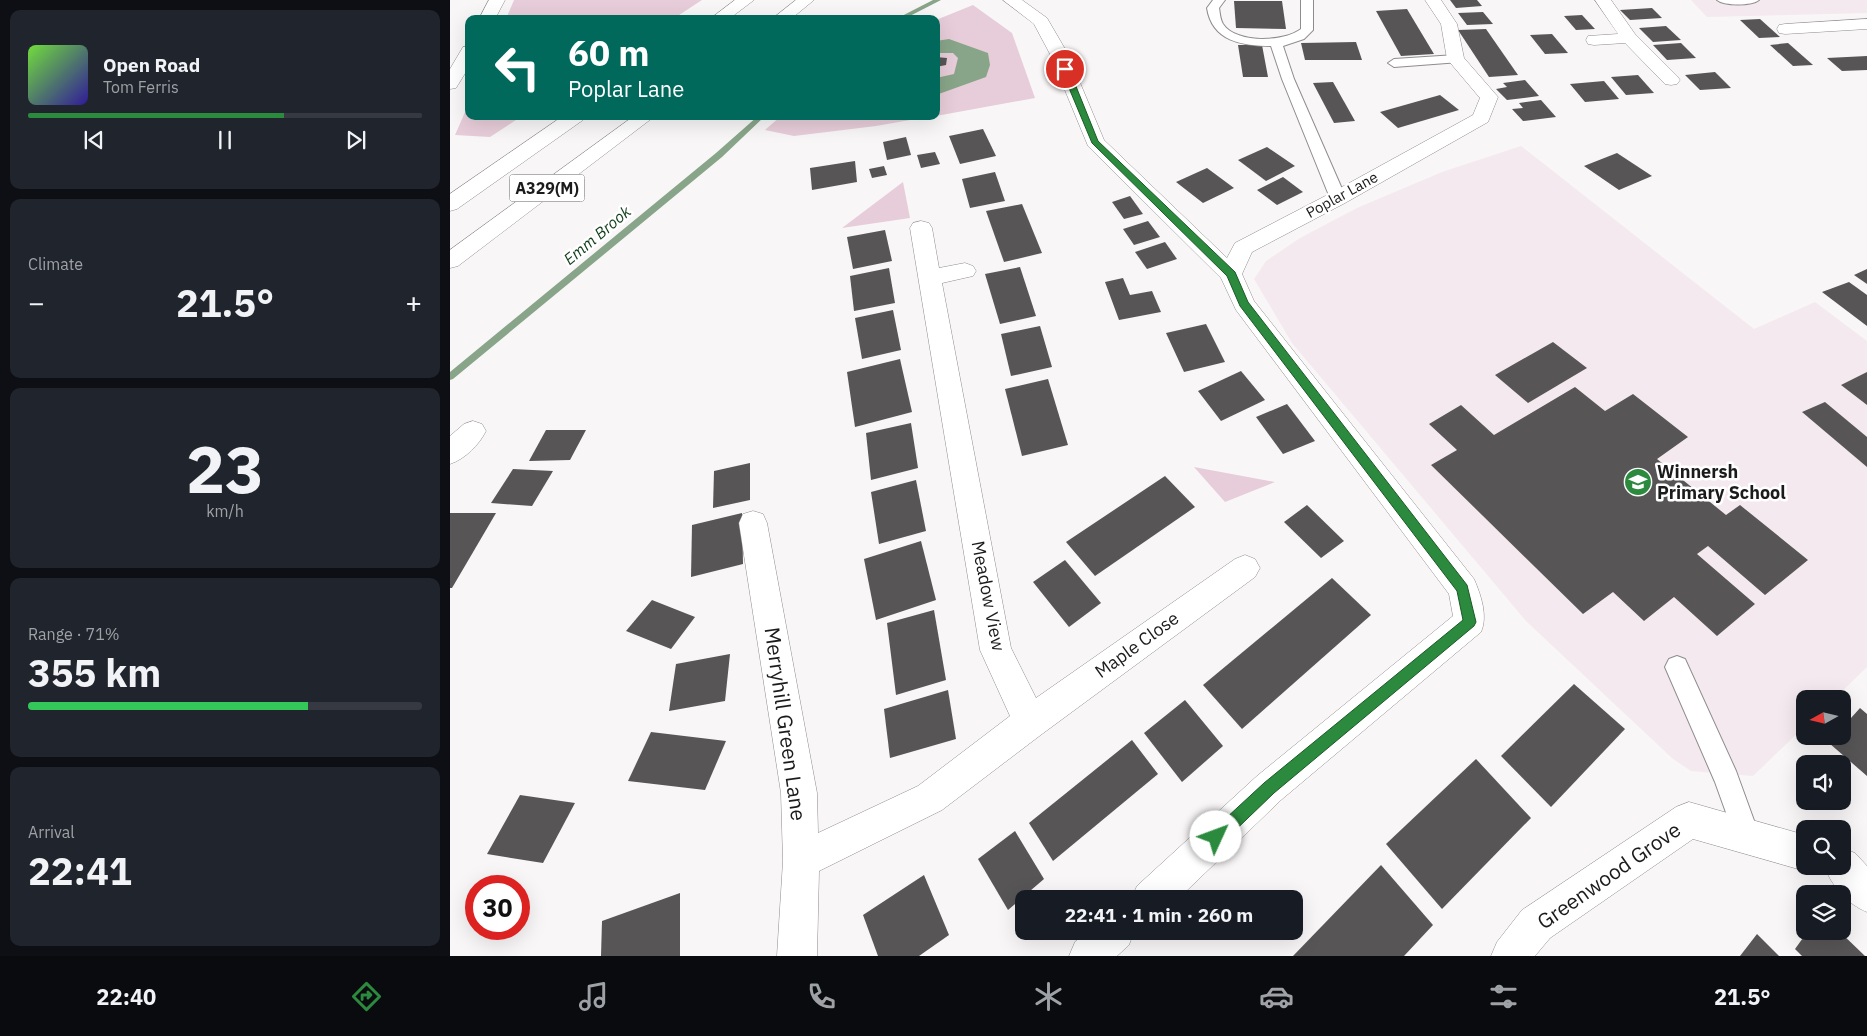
<!DOCTYPE html>
<meta charset="utf-8">
<style>
body{margin:0;font-family:"IBM Plex Sans",sans-serif;background:#20242c;color:#f1f3f6;height:100vh;display:flex;flex-direction:column;font-size:19px;white-space:nowrap}
*{box-sizing:border-box;margin:0}
p{font-size:16px;color:#9ea1a6}
.icon{flex:none;width:28px;height:28px;fill:none;stroke:currentColor;stroke-width:2;stroke-linecap:round;stroke-linejoin:round}
.map{position:relative;flex:1;overflow:hidden}
.sheet{display:flex;flex-direction:column;gap:10px;padding:10px;background:#0d0f14;width:450px}
.sheet>*{flex:none}
.top-card{position:absolute;left:15px;top:15px;width:475px;height:105px;border-radius:10px;box-shadow:0 5px 20px #0002;background:#00695c;color:#fff;overflow:hidden}
.needle{width:32px;rotate:262deg}
.fabs{position:absolute;left:1346px;top:690px;display:grid;gap:10px}
.fabs a{display:grid;place-items:center;width:55px;height:55px;border-radius:10px;background:#171b24;box-shadow:0 5px 20px #0002;font-size:25px}
.speed{position:absolute;left:15px;top:875px;display:flex;gap:10px;font-size:25px;font-weight:700;text-align:center}
.speed>*{display:grid;place-content:center;width:65px;height:65px;border-radius:50%;background:#171b24;box-shadow:0 5px 20px #0002;line-height:1}
.speed .limit{border:8px solid #d22;background:#fff;color:#111}
.pin{position:absolute;display:grid;place-items:center;width:42px;height:42px;color:#fff;margin:-21px;border:2px solid #fff;border-radius:50%;box-shadow:0 1px 5px #0007}
.me{position:absolute;width:55px;margin:-28px;rotate:47deg;stroke-linejoin:round;filter:drop-shadow(0 0 4px #0008)}
.turn{display:flex;align-items:center;gap:18px;height:105px;padding:0 20px;font-size:22px}
.turn .icon{width:65px;height:65px;stroke-width:2.5}
.turn b{display:block;font-size:35px;line-height:42px}
.big{font-size:38px;font-weight:700;line-height:1.1}
.sheet .widget{flex:1;display:flex;flex-direction:column;justify-content:center;gap:8px;min-width:0;padding:0 18px;border-radius:10px;background:#20242c}
.sheet .dial{align-items:center;gap:0}
.dial b{font-size:65px;line-height:1}
.song{display:flex;align-items:center;gap:15px}
.cover{width:60px;height:60px;border-radius:8px;background:linear-gradient(135deg,hsl(100 70% 55%),hsl(250 70% 35%))}
.played{height:5px;border-radius:2px;background:linear-gradient(90deg,#2b8a3d 65%,#363941 65%)}
.keys{display:flex;justify-content:space-around;direction:ltr}
.heat{display:flex;justify-content:space-between;align-items:center;font-size:28px;direction:ltr}
.charge{height:8px;border-radius:4px;background:linear-gradient(90deg,#34c759 71%,#363941 0)}
.trip{position:absolute;left:565px;top:890px;width:288px;height:50px;border-radius:10px;background:#171b24;box-shadow:0 5px 20px #0002;font-weight:700;line-height:50px;text-align:center}
.tab-bar{display:flex;height:80px;justify-content:space-around;align-items:center;background:#090b0e;color:#9ea1a6}
.tab-bar .icon{width:35px;height:35px}
.tab-bar .on{color:#2b8a3d}
.tab-bar b{font-size:22px;color:#f1f3f6}
main{display:flex;flex:1;min-height:0}
.map>svg:first-child{display:block}
</style>
<main>
<section class="sheet">
<div class="widget">
<div class="song"><i class="cover"></i><div><b>Open Road</b><p>Tom Ferris</p></div></div>
<div class="played"></div>
<div class="keys"><svg class="icon" aria-label="previous" viewBox="0 0 24 24"><path d="M18 5L8 12l10 7zM5 5v14"/></svg><svg class="icon" aria-label="pause" viewBox="0 0 24 24"><path d="M8 5v14M16 5v14"/></svg><svg class="icon" aria-label="next" viewBox="0 0 24 24"><path d="M6 5l10 7-10 7zM19 5v14"/></svg></div>
</div>
<div class="widget"><p>Climate</p>
<div class="heat"><a>−</a><b class="big">21.5°</b><a>+</a></div>
</div>
<div class="widget dial"><b>23</b><p>km/h</p></div>
<div class="widget"><p>Range · 71%</p><b class="big">355 km</b><div class="charge"></div></div>
<div class="widget"><p>Arrival</p><b class="big">22:41</b></div>
</section>
<div class="map">
<svg width="1417" height="956" viewBox="0 0 1417 956">
<rect width="100%" height="100%" fill="#f9f6f7"/>
<g fill="#f4e9ee">
<path d="M1241,0H1417V13L1257,17Z"/>
<path d="M1071,146L1304,329L1365,302L1417,341V667L1384,699H1355V726L1303,776L1241,771L1223,759L1076,621L842,343L804,279L816,261L850,238L907,208L992,172Z"/>
</g>
<g fill="#e7cdd9">
<path d="M64,0H252L223,19H56Z"/>
<path d="M523,5L562,33L585,98L486,116V20Z"/>
<path d="M19,103V116H72L40,137L5,135Z"/>
<path d="M331,116H483L426,126L344,136L315,130Z"/>
<path d="M453,182L460,218L392,228Z"/>
<path d="M744,467L825,482L775,502Z"/>
</g>
<path fill="#88a589" d="M499,39L538,53L540,65L536,77L486,95V78L504,74L508,58L503,53H486V41Z"/>
<g fill="none" stroke-linecap="round" stroke-linejoin="round">
<g fill="#88a589" fill-rule="evenodd">
<path d="M483,0H491L454,19H446Z"/>
<path d="M308,116H315L272,157L3,379L0,380V372L266,153Z"/>
</g>
</g>
<g fill="#575556">
<path d="M1000,0H1027L1032,6L1006,8Z"/>
<path d="M784,1H832L836,29L786,28Z"/>
<path d="M1202,8L1212,18L1180,20L1170,10Z"/>
<path d="M957,9L984,54L951,56L926,11Z"/>
<path d="M1033,12L1043,24L1017,25L1008,13Z"/>
<path d="M1132,15L1145,29L1126,30L1114,16Z"/>
<path d="M1310,19L1330,37L1309,38L1290,20Z"/>
<path d="M1216,26L1231,40L1203,42L1189,28Z"/>
<path d="M1036,29L1068,75L1039,77L1008,30Z"/>
<path d="M1102,34L1118,53L1095,54L1080,35Z"/>
<path d="M906,42L912,60H855L851,43Z"/>
<path d="M1231,43L1246,58L1217,60L1203,45Z"/>
<path d="M1338,43L1363,65L1343,66L1320,45Z"/>
<path d="M788,45H812L818,77H793Z"/>
<path d="M1417,56V70L1392,71L1377,58Z"/>
<path d="M486,57L497,58L496,65L486,67Z"/>
<path d="M1265,72L1281,88L1250,90L1235,75Z"/>
<path d="M1188,75L1204,93L1176,95L1161,77Z"/>
<path d="M1075,80L1089,96L1057,100L1046,89L1057,87L1053,83Z"/>
<path d="M1154,81L1169,99L1135,102L1120,84Z"/>
<path d="M883,82L905,121L884,123L863,83Z"/>
<path d="M990,95L1009,110L948,128L930,112Z"/>
<path d="M1091,100L1106,117L1073,121L1062,109L1073,108L1069,103Z"/>
<path d="M533,129L546,156L510,164L499,136Z"/>
<path d="M456,137L461,155L437,160L433,142Z"/>
<path d="M817,147L845,166L816,181L788,160Z"/>
<path d="M485,152L490,164L471,168L467,155Z"/>
<path d="M1167,153L1202,176L1169,190L1134,166Z"/>
<path d="M405,161L407,182L362,190L360,168Z"/>
<path d="M434,166L437,175L422,178L419,169Z"/>
<path d="M757,168L784,188L753,203L726,182Z"/>
<path d="M545,172L555,201L520,208L512,179Z"/>
<path d="M833,177L853,192L827,205L807,190Z"/>
<path d="M680,196L693,214L674,219L662,202Z"/>
<path d="M572,204L592,253L554,262L536,211Z"/>
<path d="M698,221L710,237L684,245L673,229Z"/>
<path d="M435,230L442,261L403,269L397,237Z"/>
<path d="M715,242L727,259L697,269L685,252Z"/>
<path d="M570,267L586,316L550,324L535,274Z"/>
<path d="M439,268L445,303L404,311L400,276Z"/>
<path d="M1417,269V284L1404,275Z"/>
<path d="M673,278L680,295L702,291L711,312L669,320L655,282Z"/>
<path d="M1399,282L1417,295V326L1372,292Z"/>
<path d="M443,310L451,350L412,359L405,318Z"/>
<path d="M756,324L775,362L734,372L716,333Z"/>
<path d="M590,326L602,367L561,376L551,334Z"/>
<path d="M1103,342L1137,368L1078,403L1045,375Z"/>
<path d="M450,359L462,412L405,427L397,372Z"/>
<path d="M791,371L815,400L771,421L748,391Z"/>
<path d="M1417,372V405L1391,385Z"/>
<path d="M598,379L618,445L572,456L555,389Z"/>
<path d="M1125,387L1155,411L1183,394L1238,437L1207,459L1276,515L1290,505L1358,560L1315,595L1258,546L1247,554L1305,604L1267,636L1224,597L1194,621L1163,592L1133,614L981,465L1007,450L979,424L1011,405L1044,435Z"/>
<path d="M1375,402L1417,437V467L1352,412Z"/>
<path d="M837,404L865,441L833,454L806,417Z"/>
<path d="M461,423L468,468L421,480L416,433Z"/>
<path d="M96,430H136L120,460L79,461Z"/>
<path d="M300,463V500L263,508L264,471Z"/>
<path d="M63,469L103,471L82,506L41,503Z"/>
<path d="M715,476L745,507L645,576L616,542Z"/>
<path d="M466,480L476,531L429,544L421,492Z"/>
<path d="M857,505L894,541L871,558L834,522Z"/>
<path d="M0,513H46L2,588H0Z"/>
<path d="M292,513L293,564L241,577L242,525Z"/>
<path d="M471,541L486,600L426,620L414,559Z"/>
<path d="M615,560L651,603L619,627L583,582Z"/>
<path d="M882,578L921,615L792,729L753,685Z"/>
<path d="M202,600L245,617L221,649L176,631Z"/>
<path d="M484,610L496,680L446,695L437,623Z"/>
<path d="M280,654L275,701L219,711L226,664Z"/>
<path d="M1124,684L1175,729L1101,807L1051,756Z"/>
<path d="M498,690L506,739L440,758L434,709Z"/>
<path d="M735,700L773,746L732,782L694,733Z"/>
<path d="M1410,708L1417,714V776L1379,743L1385,736H1392V728Z"/>
<path d="M201,732L276,741L255,790L178,781Z"/>
<path d="M682,740L708,774L603,861L579,823Z"/>
<path d="M1026,759L1081,818L992,909L936,844Z"/>
<path d="M70,795L125,803L93,863L37,854Z"/>
<path d="M565,831L594,879L558,910L528,859Z"/>
<path d="M931,865L983,925L954,956H843Z"/>
<path d="M474,875L499,935L469,956H428L413,915Z"/>
<path d="M230,893V956H151L152,921Z"/>
<path d="M1358,931H1389L1415,956H1352L1345,949Z"/>
<path d="M1307,934L1329,956H1290Z"/>
</g>
<g fill="none" stroke-linecap="round" stroke-linejoin="round">
<g stroke="#8f8c8e" stroke-width="2">
<g id="service">
<path d="M763,0H775L769,8C770,13 770,19 773,24C786,44 834,42 851,29V0H863V30L854,39L833,46L844,79L896,198L893,201H883L880,198L832,79L821,46C792,46 762,41 757,8Z"/>
<path d="M1267,0H1309C1302,6 1274,6 1267,0Z"/>
<path d="M1006,55L1010,56L1012,59L1010,62L944,67L938,63L944,59Z"/>
<path d="M1227,656L1235,659L1286,771L1310,837L1306,846L1297,850L1288,846L1265,782L1215,667L1219,659Z"/>
</g>
</g>
<g stroke="#8f8c8e" stroke-width="1">
<g id="minor">
<path d="M39,0H55L45,19H29Z"/>
<path d="M553,0H572L597,18L618,54L654,140L777,258L785,243L881,193L1023,115L1030,98L997,59L991,24L975,0H991L1007,24L1014,58L1048,97L1038,122L895,203L802,252L792,274L804,301L1024,579C1031,595 1038,616 1031,632L831,800L728,899H681L687,886L807,776L1003,616L999,594L786,310L771,278L638,146L600,54L584,24Z"/>
<path d="M1145,0H1161L1185,34L1227,76L1230,80L1227,84L1221,85L1215,84L1175,43L1144,45L1138,44L1136,40L1138,36L1168,34Z"/>
<path d="M1417,19V29L1335,34L1329,33L1327,29L1329,25L1335,24Z"/>
<path d="M19,46V67L6,88L0,89V69L13,47Z"/>
<path d="M471,221L479,223L482,228L489,268L515,263L523,266L526,271L523,276L492,283L561,648L586,698L785,559L795,555L805,559L810,568L805,577L592,734L492,810L369,871L367,956H327L333,861L331,793L289,523L293,514L303,511L313,514L317,523L367,793L368,833L468,786L560,716L530,650L460,228L463,223Z"/>
<path d="M23,421L32,424L36,431C29,445 15,459 0,464V436L14,424Z"/>
<path d="M1239,802L1355,835V866H1367L1355,871L1243,839L1100,938L1085,956H1041L1047,942L1072,910L1226,807Z"/>
<path d="M1392,848L1405,853L1417,866V912C1397,904 1382,886 1374,866H1392Z"/>
<path d="M637,931H684L679,945L667,956H619L625,942Z"/>
</g>
</g>
<g stroke="#8f8c8e" stroke-width="1">
<g id="motorway">
<path d="M285,0H304L279,19H260Z"/>
<path d="M346,0H364L341,19H322Z"/>
<path d="M113,116H135L133,120L7,209L0,211V194Z"/>
<path d="M184,116H205L8,266L0,268V250Z"/>
</g>
</g>
<use href="#service" fill="#fff" fill-rule="evenodd"/>
<use href="#minor" fill="#fff" fill-rule="evenodd"/>
<use href="#motorway" fill="#fff" fill-rule="evenodd"/>
</g>
<path fill="#2b8a3d" stroke="#1c5a28" d="M615,67L619,69L648,141L785,272L798,302L1017,585L1026,622L1024,626L824,793L772,843L766,845L761,843L759,837L761,832L814,783L1013,620L1007,591L790,306L777,276L642,143L611,69Z"/>
<defs>
<g id="school-disc" transform="scale(1.4375)"><circle r="9.5" fill="#2b8a3d" stroke="#fff"/><path d="M0-5L7-2L0 1L-7-2ZM-4 1L0 2.5L4 1V4Q0 6-4 4Z" fill="#fff"/></g>
</defs>
<g fill-rule="evenodd">
<use href="#school-disc" x="1188" y="482"/>
</g>
<g text-anchor="middle" stroke-width="5" stroke-linejoin="round" paint-order="stroke">
<g font-size="15" fill="#1c1b1c" stroke="#fff">
<text transform="translate(892 195) rotate(-29)" y="5">Poplar Lane</text>
</g>
<rect fill="#fff" stroke="#605f60" stroke-width="1" x="59.5" y="174.5" width="75" height="27" rx="4"/>
<g font-size="16" font-weight="bold" fill="#1c1b1c">
<text x="97" y="194">A329(M)</text>
</g>
<g font-size="16" font-style="italic" fill="#0f3e18" stroke="#fff">
<text transform="translate(147 235) rotate(-40)" y="6">Emm Brook</text>
</g>
<g font-size="18" font-weight="bold" fill="#1c1b1c" stroke="#fff" text-anchor="start">
<text x="1207" y="478">Winnersh<tspan x="1207" dy="21">Primary School</tspan></text>
</g>
<g font-size="18" fill="#1c1b1c" stroke="#fff">
<text transform="translate(538 596) rotate(79)" y="6">Meadow View</text>
<text transform="translate(687 645) rotate(-36)" y="6">Maple Close</text>
</g>
<g font-size="21" fill="#1c1b1c" stroke="#fff">
<text transform="translate(335 724) rotate(82)" y="7">Merryhill Green Lane</text>
<text transform="translate(1159 876) rotate(-35)" y="7">Greenwood Grove</text>
</g>
</g>
</svg>
<div class="fabs">
<a><svg class="needle" viewBox="-14 -14 28 28"><path d="M0-13l5 13h-10z" fill="#e53935"/><path d="M0 13l5-13h-10z" fill="#9ea1a6"/></svg></a>
<a><svg class="icon" aria-label="sound" viewBox="0 0 24 24"><path d="M4 9h4l5-4v14l-5-4H4zM17 9q2 3 0 6"/></svg></a>
<a><svg class="icon" aria-label="search" viewBox="0 0 24 24"><circle cx="10" cy="10" r="6"/><path d="M15 15l6 6"/></svg></a>
<a><svg class="icon" aria-label="layers" viewBox="0 0 24 24"><path d="M12 4l9 5-9 5-9-5zM3 14l9 5 9-5"/></svg></a>
</div>
<div class="speed"><div class="limit">30</div></div>
<div class="pin" style="left:615px;top:69px;background:#d93025"><svg class="icon" aria-label="arrive" viewBox="0 0 24 24"><path d="M6 21V4h12l-3 4 3 4H6"/></svg></div>
<svg class="me" style="left:766px;top:837px" viewBox="-20 -20 40 40"><circle r="19" fill="#fff"/><path d="M0-13L10 11 0 6-10 11z" fill="#2b8a3d"/></svg>
<div class="trip">22:41 · 1 min · 260 m</div>
<div class="top-card">
<div class="turn"><svg class="icon" aria-label="left" viewBox="0 0 24 24"><path d="M17 20v-9H6M10 6l-5 5 5 5"/></svg><div><b>60 m</b>Poplar Lane</div></div>
</div>
</div>
</main>
<nav class="tab-bar">
<b>22:40</b>
<svg class="icon on" aria-label="directions" viewBox="0 0 24 24"><path d="M12 3l9 9-9 9-9-9zM9 14v-3h6M13 9l2 2-2 2"/></svg>
<svg class="icon" aria-label="music" viewBox="0 0 24 24"><path d="M9 18V5l10-2v13"/><circle cx="6" cy="18" r="3"/><circle cx="16" cy="16" r="3"/></svg>
<svg class="icon" aria-label="phone" viewBox="0 0 24 24"><path d="M5 4h4l2 5-3 2q2 4 5 5l2-3 5 2v4C11 20 4 13 5 4z"/></svg>
<svg class="icon" aria-label="climate" viewBox="0 0 24 24"><path d="M12 3v18M4 7l16 10M4 17L20 7"/></svg>
<svg class="icon" aria-label="car" viewBox="0 0 24 24"><path d="M5 17H2v-5l4-1 3-4h7l3 4 3 1v5h-3M9 17h6M6 11h13"/><circle cx="7" cy="17" r="2"/><circle cx="17" cy="17" r="2"/></svg>
<svg class="icon" aria-label="filters" viewBox="0 0 24 24"><path d="M4 7h16M4 17h16"/><circle cx="9" cy="7" r="2"/><circle cx="15" cy="17" r="2"/></svg>
<b>21.5°</b>
</nav>
